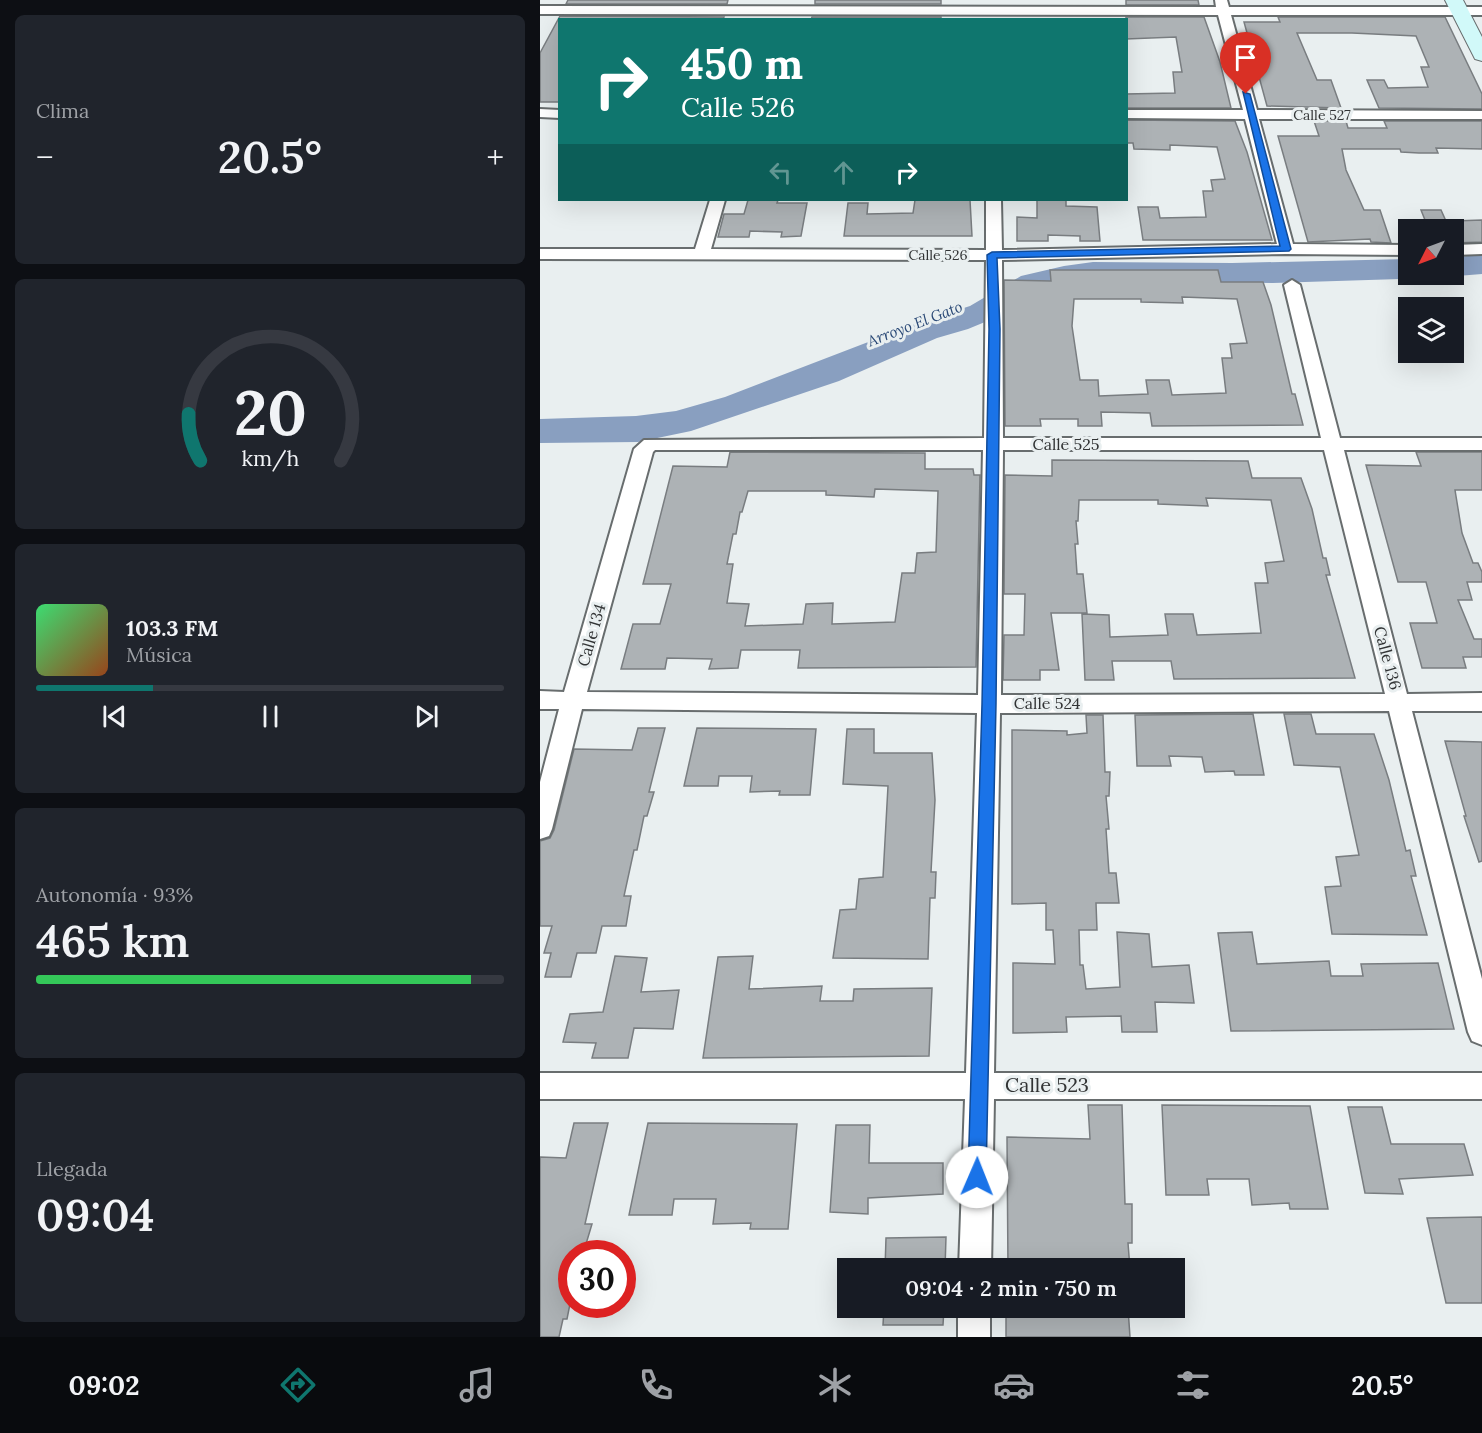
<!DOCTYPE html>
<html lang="es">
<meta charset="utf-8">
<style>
body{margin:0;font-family:Lora,serif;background:#20242c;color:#f1f3f6;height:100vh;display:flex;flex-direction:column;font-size:22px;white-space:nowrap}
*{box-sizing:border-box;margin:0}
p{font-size:20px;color:#9ea1a6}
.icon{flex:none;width:33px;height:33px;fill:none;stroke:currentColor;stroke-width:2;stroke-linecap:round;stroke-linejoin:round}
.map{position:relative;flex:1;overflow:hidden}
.panel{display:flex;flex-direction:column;gap:15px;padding:15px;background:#0d0f14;width:540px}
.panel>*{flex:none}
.top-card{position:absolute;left:18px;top:18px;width:570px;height:183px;border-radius:0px;box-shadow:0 6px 24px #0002;background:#0f766e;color:#fff;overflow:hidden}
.needle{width:39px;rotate:228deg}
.fabs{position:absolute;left:858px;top:219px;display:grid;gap:12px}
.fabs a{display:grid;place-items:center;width:66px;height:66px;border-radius:0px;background:#171b24;box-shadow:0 6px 24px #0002;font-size:30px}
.speed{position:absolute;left:18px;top:1240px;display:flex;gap:12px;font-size:30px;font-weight:700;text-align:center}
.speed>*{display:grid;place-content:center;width:78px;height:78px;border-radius:50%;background:#171b24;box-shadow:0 6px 24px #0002;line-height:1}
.speed .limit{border:9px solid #d22;background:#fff;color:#111}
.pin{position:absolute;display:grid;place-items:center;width:51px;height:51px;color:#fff;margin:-62px -26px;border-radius:50% 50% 50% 0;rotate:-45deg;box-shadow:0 0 6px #0007}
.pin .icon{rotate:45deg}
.me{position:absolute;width:66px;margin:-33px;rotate:1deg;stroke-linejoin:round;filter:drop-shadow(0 0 4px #0008)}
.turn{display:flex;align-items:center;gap:21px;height:126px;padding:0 24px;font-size:27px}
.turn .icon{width:78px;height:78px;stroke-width:2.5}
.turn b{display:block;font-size:42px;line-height:51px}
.lanes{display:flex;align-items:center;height:57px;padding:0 24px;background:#0003;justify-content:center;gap:30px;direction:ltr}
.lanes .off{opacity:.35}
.big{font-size:45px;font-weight:600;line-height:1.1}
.panel .card{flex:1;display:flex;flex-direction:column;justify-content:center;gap:9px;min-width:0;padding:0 21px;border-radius:9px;background:#20242c}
.panel .dial{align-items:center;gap:0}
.dial svg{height:156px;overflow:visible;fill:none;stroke:#363941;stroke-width:7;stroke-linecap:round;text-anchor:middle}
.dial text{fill:#f1f3f6;stroke:none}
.song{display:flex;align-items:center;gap:18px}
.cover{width:72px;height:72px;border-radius:9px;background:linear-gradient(135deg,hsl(140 70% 55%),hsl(20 70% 35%))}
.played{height:6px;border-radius:3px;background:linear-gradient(90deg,#0f766e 25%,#363941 25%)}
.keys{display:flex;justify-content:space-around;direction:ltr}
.heat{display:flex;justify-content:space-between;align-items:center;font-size:33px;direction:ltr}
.charge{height:9px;border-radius:4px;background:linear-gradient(90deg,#34c759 93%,#363941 0)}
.trip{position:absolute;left:297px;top:1258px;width:348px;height:60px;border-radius:0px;background:#171b24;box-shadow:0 6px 24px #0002;font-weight:600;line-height:60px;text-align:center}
.menu{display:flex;height:96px;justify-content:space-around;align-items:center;background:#090b0e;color:#9ea1a6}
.menu .icon{width:42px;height:42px}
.menu .on{color:#0f766e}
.menu b{font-size:27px;color:#f1f3f6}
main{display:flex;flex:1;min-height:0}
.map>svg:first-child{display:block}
</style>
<main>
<section class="panel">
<div class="card"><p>Clima</p>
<div class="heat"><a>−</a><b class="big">20.5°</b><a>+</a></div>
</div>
<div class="card dial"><svg viewBox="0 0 100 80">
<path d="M14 69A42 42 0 1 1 86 69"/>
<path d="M14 69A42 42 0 0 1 8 45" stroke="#0f766e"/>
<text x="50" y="56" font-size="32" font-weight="700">20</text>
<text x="50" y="72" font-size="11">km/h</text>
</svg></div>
<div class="card">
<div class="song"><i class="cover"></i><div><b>103.3 FM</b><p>Música</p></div></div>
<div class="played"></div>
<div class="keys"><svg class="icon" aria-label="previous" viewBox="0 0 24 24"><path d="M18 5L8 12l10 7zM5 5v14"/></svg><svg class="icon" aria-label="pause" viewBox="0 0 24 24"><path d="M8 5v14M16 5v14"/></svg><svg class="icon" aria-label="next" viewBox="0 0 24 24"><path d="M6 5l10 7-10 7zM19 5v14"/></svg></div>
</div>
<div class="card"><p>Autonomía · 93%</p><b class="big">465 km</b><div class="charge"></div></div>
<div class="card"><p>Llegada</p><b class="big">09:04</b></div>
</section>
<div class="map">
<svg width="942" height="1337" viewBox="0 0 942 1337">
<rect width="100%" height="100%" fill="#e9eff0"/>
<path fill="#899fc0" d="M942,255V274L892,278L733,283L559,281L474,310L428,329L397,338L299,381L151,431L98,442L0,443V419L96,416L136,411L185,397L383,321L430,306L481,276L524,266L553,262L692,263L868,259V274H914V257Z"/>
<g fill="#adb2b5" stroke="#797d80" stroke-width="1.5" fill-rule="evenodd">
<path d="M28,0H188L187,4H26Z"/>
<rect x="275" y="0" width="126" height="4"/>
<path d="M586,0H658L659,5H586Z"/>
<path d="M20,16L184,17L183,20H20V102H0V53Z"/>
<path d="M272,17H401V20H271Z"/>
<path d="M586,17H664L680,62L691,108H586V94L635,93L633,72H642L636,37L586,39Z"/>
<path d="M738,17H905L942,94V109L839,108L827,80H844L848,88L888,87L881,67H889L876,36L812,33H757L777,80H791L801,108L727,106L704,22H740Z"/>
<path d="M586,120L695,121L707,152L732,240H603L598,207H618L620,218L666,217L663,191H673L671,180L685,179L677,147L630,145V150L594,149L593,143H586Z"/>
<path d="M774,121H806L808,128H847L844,121H942V149L896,148L898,153H879L861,152L860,149H802L806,170L824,210H840L851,243L831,242L830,239L768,242L738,136H779Z"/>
<path d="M208,200H238L237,203H267L261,236L241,237L242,232L210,231L209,237H178L184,214H204Z"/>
<path d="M375,200H430L432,236H304L308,203H328L327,214L373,213Z"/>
<path d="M497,200H526V206L557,207L560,241H540V236L508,235V241H477V217L497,218Z"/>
<path d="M881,210H901L910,230H889Z"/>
<path d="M942,220V242L914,243V221Z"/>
<path d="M510,270H678L681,282H723L731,305L752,394H755L763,425L612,426L610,413L561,412L562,426H538V419H500L501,426H465L464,280L511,281ZM642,297L697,299L707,343L690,344L692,358H682L686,393L632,395L629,380H606L608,394L559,396L558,380H540L532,326L534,299H601V302L643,303Z"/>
<path d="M190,452L385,453V469H433L434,475H440L436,667L258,668L260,650H201L198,668L169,669L172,659L127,658L125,669H81L93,624H120L131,584H103L133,466L187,467ZM335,489L398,491L396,552L377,553L375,573H362L355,622L292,624L293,603L266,604L263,624L205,626L209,604L187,603L193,564H187L193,534H196L200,512H202L208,491H286V495L334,497Z"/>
<path d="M876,452H942V490H915L922,533L933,563H938L942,572V582H927L932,600H918L934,639H942V657H923L926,668H882L870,623H897L886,582H858L826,465L881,466Z"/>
<path d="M512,460L708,461L712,478H761L772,509L783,558H786L790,575H786L815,678L634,679L631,661H572L574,680H545L542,614L569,615L570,637L628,635L625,614H653L657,635L721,633L715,583H728L725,563L744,561L731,500L666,498L668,506L618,504V500H539L538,521H536L538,544H535L537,574H543L547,613H511L519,670H500V680H463L464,635H484L485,594H464L465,475L512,476Z"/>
<path d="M713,714L724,775H695L694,771L665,772L662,757L629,756L631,766H597L595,715Z"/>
<path d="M744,714H771L776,734H834L849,780L866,851L870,850L876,876H871L887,935L792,934L785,887L801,886L796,857L819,855L800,767L754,765Z"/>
<path d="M546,715H563L565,772H570L569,796H566L569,829H566L569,873H576L579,903H556L557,930H539L540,965H543L546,989L580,987L577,932L609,934L612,967L649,965L654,1003L615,1002L617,1032H582L581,1016L526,1017L527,1032L473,1033V963L515,964L513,930H506V903L472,904V730L527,731V735L547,733Z"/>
<path d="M98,728H125L109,792H114L107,816H104L97,850H94L84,896H91L86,926H62L56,953H37L31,977H5L11,953H4L12,926H0V841L10,838L14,830L34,749L92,750Z"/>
<path d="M157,728L276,729L270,795H239L240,791L210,792L212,776H179L178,786H144Z"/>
<path d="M307,729H334V753H392L395,800L391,872H396L395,898H390L388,959L293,958L300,910L316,909L319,879L343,877L348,786L303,784Z"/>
<path d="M905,741L942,742V861L939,862L924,816H926Z"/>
<path d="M712,932L717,964L789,961L791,976H823L821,964L898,963L914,1029L691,1031L678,933Z"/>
<path d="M75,956L107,958L101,992L139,990L133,1029L94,1028L88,1058H52L56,1043L23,1042L30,1014L63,1012Z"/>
<path d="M213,956L209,989L282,986L280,1001H313L314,989L392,988L389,1056L163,1058L178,957Z"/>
<path d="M548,1105H582L585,1204H592V1243H588L590,1269H468L467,1137L550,1139Z"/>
<path d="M622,1105L770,1106L788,1209H750L749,1203L712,1205L709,1179H667L669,1195H626Z"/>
<path d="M808,1107H842L851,1144H924L933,1175L859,1179L863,1194L825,1193Z"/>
<path d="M34,1123H68L45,1224H52L43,1254H32V1294L27,1319H23L19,1337H0V1157L26,1158Z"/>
<path d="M108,1123L257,1124L248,1229H210L211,1223L173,1224L176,1199H134L132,1215H89Z"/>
<path d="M296,1125H330L329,1163H403V1194L328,1198V1214L290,1212Z"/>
<path d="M942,1217V1303H906L887,1218Z"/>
<path d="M406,1237L405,1269H345L346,1238Z"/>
<path d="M344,1308H404L403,1325H343Z"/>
<path d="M466,1308H588L590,1337H466Z"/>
</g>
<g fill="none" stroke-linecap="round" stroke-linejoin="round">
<g stroke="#686d6e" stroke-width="4">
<g id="street">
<path d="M675,0H687L689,7H942V15H691L717,110L942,111V119H719L753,244L868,245V255L746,254L462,260L463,438H781L744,285L752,280L760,285L800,438H942V450H804L867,694L942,693V711H872L942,979V1045L932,1041L928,1032L849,711L460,713L454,1073H942V1099H454L451,1269H419L425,1099H0V1073H426L437,713L42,709L12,829L9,836L0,839V782L19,709H0V691L24,692L94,449L104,440L444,438L446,260L0,259V249H155L170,200H185L171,249L446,250V200H461L462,250L737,244L705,119L586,118V110H703L678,15L0,14V6L676,7ZM115,450H443L438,695L47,692L113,452ZM463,450H784L845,694L461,695Z"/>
<path d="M0,109L20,110V118L0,117Z"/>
<path d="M942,244V254L914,255V245Z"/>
<rect x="418" y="1308" width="32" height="29"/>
</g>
</g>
<g stroke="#686d6e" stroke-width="2">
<path id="secondary" d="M905,0H923L942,37V61L935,59L933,55Z"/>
</g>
<use href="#street" fill="#fff" fill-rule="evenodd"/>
<use href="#secondary" fill="#d1f9f9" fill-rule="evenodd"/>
</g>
<path fill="#1a73e8" stroke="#114b97" stroke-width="1.5" d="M703,92L710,94L751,249L749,251L457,258L460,329L456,704L446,1177L444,1183L437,1186L431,1183L428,1177L442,704L449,329L447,255L452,252L740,246Z"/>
<g text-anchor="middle" stroke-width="6" stroke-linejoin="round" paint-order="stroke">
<g font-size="14" fill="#313334" stroke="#e9eff0">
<text x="782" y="120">Calle 527</text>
<text x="398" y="260">Calle 526</text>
</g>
<g font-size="15" font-style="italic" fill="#294875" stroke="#e9eff0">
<text transform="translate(375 324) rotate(-21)" y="5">Arroyo El Gato</text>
</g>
<g font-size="16" fill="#313334" stroke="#e9eff0">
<text x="526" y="450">Calle 525</text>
<text transform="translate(51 635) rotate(-74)" y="6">Calle 134</text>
<text transform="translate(848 658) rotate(75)" y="6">Calle 136</text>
<text x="507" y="709">Calle 524</text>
</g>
<g font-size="20" fill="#313334" stroke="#e9eff0">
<text x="507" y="1092">Calle 523</text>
</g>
</g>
</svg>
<div class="fabs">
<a><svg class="needle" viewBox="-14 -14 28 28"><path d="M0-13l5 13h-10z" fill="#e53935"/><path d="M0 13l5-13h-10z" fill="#9ea1a6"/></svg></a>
<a><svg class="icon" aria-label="layers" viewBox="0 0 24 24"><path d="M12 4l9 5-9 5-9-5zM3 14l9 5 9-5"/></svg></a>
</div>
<div class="speed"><div class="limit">30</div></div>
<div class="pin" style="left:706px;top:94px;background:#d93025"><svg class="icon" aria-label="arrive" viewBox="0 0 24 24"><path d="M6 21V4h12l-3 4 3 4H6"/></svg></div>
<svg class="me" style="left:437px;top:1177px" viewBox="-20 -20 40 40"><circle r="19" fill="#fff"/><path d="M0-13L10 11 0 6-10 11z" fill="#1a73e8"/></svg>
<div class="trip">09:04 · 2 min · 750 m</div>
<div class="top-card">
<div class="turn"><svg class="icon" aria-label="right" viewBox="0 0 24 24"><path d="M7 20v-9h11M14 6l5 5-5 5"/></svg><div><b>450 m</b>Calle 526</div></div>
<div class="lanes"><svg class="icon off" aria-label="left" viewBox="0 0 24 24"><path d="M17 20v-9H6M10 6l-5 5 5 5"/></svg><svg class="icon off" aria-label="ahead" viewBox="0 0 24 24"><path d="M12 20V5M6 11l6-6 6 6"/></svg><svg class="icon" aria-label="right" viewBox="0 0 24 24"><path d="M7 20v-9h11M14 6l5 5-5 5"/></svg></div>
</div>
</div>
</main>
<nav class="menu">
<b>09:02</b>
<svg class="icon on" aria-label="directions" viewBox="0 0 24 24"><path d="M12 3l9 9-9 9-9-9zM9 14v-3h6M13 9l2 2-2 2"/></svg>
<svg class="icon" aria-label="music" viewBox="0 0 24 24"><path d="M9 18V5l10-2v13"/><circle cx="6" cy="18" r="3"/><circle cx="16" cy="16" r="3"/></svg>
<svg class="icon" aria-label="phone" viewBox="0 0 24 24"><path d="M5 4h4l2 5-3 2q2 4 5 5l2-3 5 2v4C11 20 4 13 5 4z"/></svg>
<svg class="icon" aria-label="climate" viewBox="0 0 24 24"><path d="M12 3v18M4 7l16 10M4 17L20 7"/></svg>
<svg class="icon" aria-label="car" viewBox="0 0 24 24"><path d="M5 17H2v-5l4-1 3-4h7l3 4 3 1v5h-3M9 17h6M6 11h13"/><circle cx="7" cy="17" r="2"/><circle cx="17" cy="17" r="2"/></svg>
<svg class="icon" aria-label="filters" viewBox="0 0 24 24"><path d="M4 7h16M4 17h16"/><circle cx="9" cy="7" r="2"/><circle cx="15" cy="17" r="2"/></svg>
<b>20.5°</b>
</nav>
